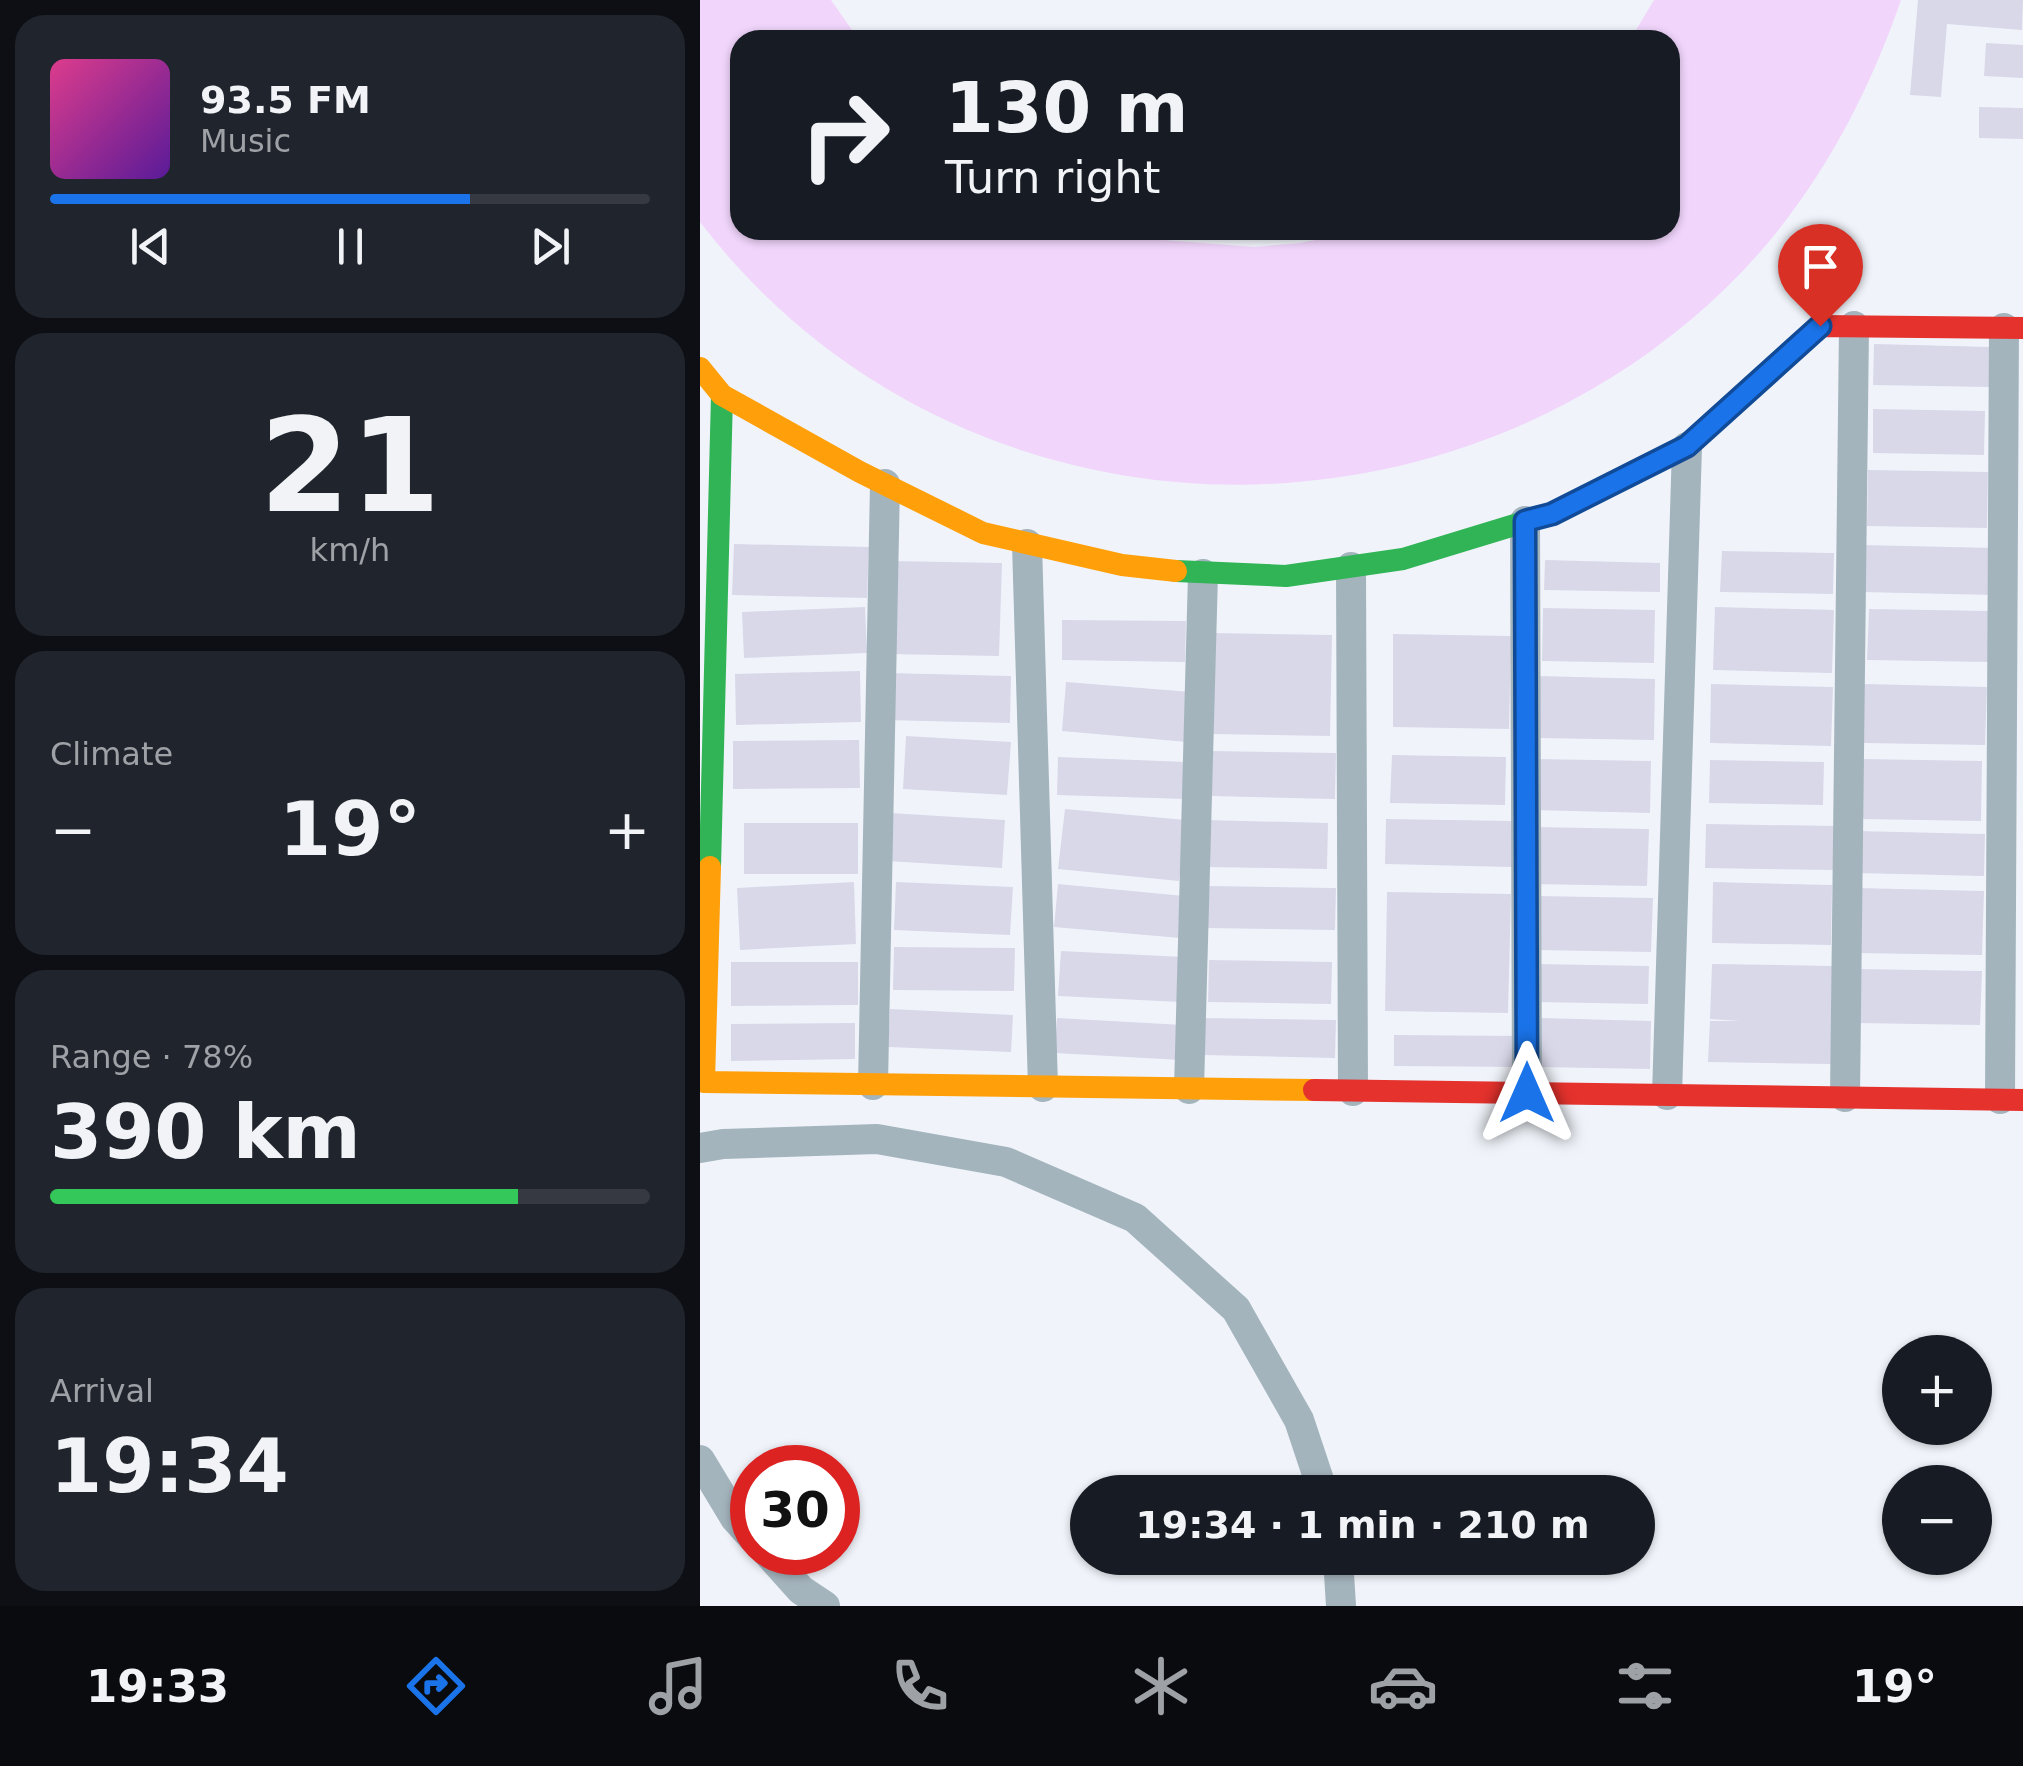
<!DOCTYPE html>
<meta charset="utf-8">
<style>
body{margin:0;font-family:"DejaVu Sans",sans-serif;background:#20242c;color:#f1f3f6;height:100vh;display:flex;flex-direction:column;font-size:38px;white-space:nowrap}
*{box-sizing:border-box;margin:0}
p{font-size:32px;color:#9ea1a6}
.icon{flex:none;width:55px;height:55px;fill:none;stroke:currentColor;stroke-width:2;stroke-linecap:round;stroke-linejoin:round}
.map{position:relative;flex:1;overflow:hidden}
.sheet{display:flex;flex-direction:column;gap:15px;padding:15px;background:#0d0f14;width:700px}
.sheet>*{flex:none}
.hud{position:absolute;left:30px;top:30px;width:950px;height:210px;border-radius:30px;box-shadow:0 2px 8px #0004;background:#171b24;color:#f1f3f6;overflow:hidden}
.fabs{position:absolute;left:1182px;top:1335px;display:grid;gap:20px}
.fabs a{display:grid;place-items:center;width:110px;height:110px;border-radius:50%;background:#171b24;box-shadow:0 2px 8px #0004;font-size:50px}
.speed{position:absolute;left:30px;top:1445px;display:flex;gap:20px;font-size:50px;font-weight:700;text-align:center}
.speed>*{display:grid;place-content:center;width:130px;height:130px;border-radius:50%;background:#171b24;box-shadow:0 2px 8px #0004;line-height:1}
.speed .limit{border:15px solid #d22;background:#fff;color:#111}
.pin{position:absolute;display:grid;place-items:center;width:85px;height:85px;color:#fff;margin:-102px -42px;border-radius:50% 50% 50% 0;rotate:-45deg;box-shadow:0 0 10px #0007}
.pin .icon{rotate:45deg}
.me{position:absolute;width:110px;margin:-55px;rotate:0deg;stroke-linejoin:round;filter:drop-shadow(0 0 8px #0008)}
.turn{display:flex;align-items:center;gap:35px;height:210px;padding:0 50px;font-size:45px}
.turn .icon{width:130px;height:130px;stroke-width:2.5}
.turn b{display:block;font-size:70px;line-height:85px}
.big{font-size:75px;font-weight:700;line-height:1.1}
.sheet .tile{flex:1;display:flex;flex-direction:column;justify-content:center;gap:15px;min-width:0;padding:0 35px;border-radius:30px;background:#20242c}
.sheet .dial{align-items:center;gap:0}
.dial b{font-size:130px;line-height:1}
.song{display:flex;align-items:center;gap:30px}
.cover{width:120px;height:120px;border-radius:15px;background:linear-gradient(135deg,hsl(330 70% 55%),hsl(270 70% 35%))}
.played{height:10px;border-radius:5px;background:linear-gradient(90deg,#1a73e8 70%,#363941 70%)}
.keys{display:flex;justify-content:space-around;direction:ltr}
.heat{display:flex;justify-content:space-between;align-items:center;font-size:55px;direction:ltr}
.charge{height:15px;border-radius:8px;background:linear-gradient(90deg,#34c759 78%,#363941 0)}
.trip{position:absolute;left:370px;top:1475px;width:585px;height:100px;border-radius:50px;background:#171b24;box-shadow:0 2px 8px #0004;font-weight:700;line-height:100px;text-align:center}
.tab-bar{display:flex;height:160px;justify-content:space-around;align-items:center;background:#090b0e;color:#9ea1a6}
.tab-bar .icon{width:70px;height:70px}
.tab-bar .on{color:#1a73e8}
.tab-bar b{font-size:45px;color:#f1f3f6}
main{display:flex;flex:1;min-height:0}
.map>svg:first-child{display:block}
</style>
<main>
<section class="sheet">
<div class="tile">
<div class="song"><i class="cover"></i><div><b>93.5 FM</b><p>Music</p></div></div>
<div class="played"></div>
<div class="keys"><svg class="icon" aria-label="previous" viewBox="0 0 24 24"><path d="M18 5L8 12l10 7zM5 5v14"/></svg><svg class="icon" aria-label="pause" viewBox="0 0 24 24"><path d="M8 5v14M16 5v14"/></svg><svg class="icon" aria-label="next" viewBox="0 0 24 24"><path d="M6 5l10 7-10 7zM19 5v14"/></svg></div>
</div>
<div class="tile dial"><b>21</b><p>km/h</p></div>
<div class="tile"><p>Climate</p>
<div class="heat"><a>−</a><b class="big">19°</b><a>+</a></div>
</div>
<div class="tile"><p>Range · 78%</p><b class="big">390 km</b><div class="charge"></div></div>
<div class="tile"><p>Arrival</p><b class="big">19:34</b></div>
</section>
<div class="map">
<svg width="1323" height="1606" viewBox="0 0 1323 1606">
<rect width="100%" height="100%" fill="#f0f4fa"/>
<path fill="#f1d5fb" d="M0,0H131L159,40H40V230H420L464,240L554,247L600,243L666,230H970V40H930L954,0H1201C1159,122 1093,234 993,318C696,569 241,536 0,222Z"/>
<g fill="#d8d8e9">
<path d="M1218,0H1323L1322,30L1247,24L1241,97L1210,95Z"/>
<path d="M1286,43L1323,45V78L1284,76Z"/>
<path d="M1279,107L1323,108V139L1279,138Z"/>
<path d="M1174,344L1291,347L1290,387L1173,385Z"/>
<path d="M1173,409L1285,411L1284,455L1173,453Z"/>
<path d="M1168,470L1288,472L1287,528L1167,526Z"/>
<path d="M34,544L169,547L167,598L32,595Z"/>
<path d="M1162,545L1295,548L1294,595L1161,592Z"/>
<path d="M1022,551L1134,553L1133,594L1020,592Z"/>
<path d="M845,560L960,563V592L844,590Z"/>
<path d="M189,561L302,563L299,656L187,654Z"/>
<path d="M165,607L167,653L44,658L42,612Z"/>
<path d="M1015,607L1134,610L1132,673L1013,670Z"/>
<path d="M843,608L955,610L954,663L842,661Z"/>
<path d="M1169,609L1290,611L1289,662L1167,660Z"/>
<path d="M362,620L486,621L485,662L362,660Z"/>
<path d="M511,633L632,635L630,736L511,734Z"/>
<path d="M693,634L811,636L809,729L693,727Z"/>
<path d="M160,671L161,722L36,725L35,674Z"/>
<path d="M187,673L311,676L310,723L185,720Z"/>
<path d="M837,676L955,679L954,740L836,738Z"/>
<path d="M366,682L491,692L487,742L362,731Z"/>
<path d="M1011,684L1133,687L1131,746L1010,743Z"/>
<path d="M1164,684L1287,687L1285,745L1163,743Z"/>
<path d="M206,736L311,742L307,795L203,789Z"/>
<path d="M159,740L160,788L33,789V741Z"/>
<path d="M512,751L636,753L635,799L511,796Z"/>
<path d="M692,755L806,757L805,805L690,803Z"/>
<path d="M358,757L487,762L486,799L357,795Z"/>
<path d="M835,759L951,761L950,813L833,810Z"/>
<path d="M1162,759L1282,761L1281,821L1161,819Z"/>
<path d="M1010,760L1124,762L1123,805L1009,803Z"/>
<path d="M365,809L486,820L479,881L358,869Z"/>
<path d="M190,813L305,820L302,868L187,861Z"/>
<path d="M686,819L812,821V867L685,864Z"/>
<path d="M505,820L628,823L627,869L504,867Z"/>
<rect x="44" y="823" width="114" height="51"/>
<path d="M1006,824L1135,826L1134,870L1005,868Z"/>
<path d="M831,827L949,829L947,886L829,884Z"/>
<path d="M1156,831L1285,834L1284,876L1155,873Z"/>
<path d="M154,882L156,944L40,950L37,888Z"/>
<path d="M196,882L313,887L310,935L194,930Z"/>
<path d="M1013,882L1132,885L1131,945L1012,943Z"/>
<path d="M358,884L484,896L480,938L354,927Z"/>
<path d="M507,886L636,888L635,930L506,928Z"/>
<path d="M1158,888L1284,891L1282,955L1156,953Z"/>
<path d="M687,892L811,894L808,1013L685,1011Z"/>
<path d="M837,896L953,898L951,952L836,950Z"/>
<path d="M194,947L315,948L314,991L193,990Z"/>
<path d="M361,951L483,957L480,1002L358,996Z"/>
<path d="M509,960L632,962L631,1004L508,1002Z"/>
<path d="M31,962H158V1005L31,1006Z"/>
<path d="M836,964L949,966L948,1004L835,1002Z"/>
<path d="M1012,964L1134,966L1131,1064L1008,1062L1010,1021H1040L1010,1019Z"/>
<path d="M1158,969L1282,971L1280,1025L1157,1023Z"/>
<path d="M190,1009L313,1015L311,1052L188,1047Z"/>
<path d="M357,1018L483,1025L481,1060L355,1053Z"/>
<path d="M503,1018L636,1020L635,1058L502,1055Z"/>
<path d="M841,1018L951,1021L950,1069L840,1067Z"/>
<path d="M155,1023V1059L31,1061V1024Z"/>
<path d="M694,1035L824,1036L823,1067L694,1066Z"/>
</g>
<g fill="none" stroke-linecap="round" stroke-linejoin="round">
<g stroke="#a4b4bd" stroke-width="30">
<path d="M825,521L827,1093"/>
<path d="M327,544L343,1087"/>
<path d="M651,567L653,1091"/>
<path d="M173,1085L185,484"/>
<path d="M489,1089L503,574"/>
<path d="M967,1095L987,447"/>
<path d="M1145,1097L1154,326"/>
<path d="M1300,1099L1304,328"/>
<path d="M0,1148L23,1144L177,1139L306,1162L435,1218L536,1309L599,1420L623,1492"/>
<path d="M0,1460L35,1518L52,1537"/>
<path d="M67,1552L101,1590L125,1606"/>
<path d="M638,1558L641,1606"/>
</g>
<g stroke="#30b455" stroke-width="22">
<path d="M476,571L586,576L703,559L851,514L868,506"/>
<path d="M10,867L22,395"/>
</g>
<g stroke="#ff9f0a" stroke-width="22">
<path d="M0,368L22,395L160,472L283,533L422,565L476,571"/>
<path d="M10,867L4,1082L614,1090"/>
</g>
<g stroke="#e5322d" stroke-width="22">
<path d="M868,506L987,447L1120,326L1323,328"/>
<path d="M614,1090L1323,1100"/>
</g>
</g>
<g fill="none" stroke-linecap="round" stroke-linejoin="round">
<g stroke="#114b97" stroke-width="25">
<path id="route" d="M827,1093L825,521L852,514L987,446L1120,326"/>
</g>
<use href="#route" stroke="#1a73e8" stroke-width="18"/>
</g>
</svg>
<div class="fabs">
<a>+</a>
<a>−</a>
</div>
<div class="speed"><div class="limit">30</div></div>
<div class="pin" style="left:1120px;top:326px;background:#d93025"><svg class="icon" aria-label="arrive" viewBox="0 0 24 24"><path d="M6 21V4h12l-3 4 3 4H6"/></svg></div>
<svg class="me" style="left:827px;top:1093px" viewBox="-20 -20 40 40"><path d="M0-17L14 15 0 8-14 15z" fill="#1a73e8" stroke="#fff" stroke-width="4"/></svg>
<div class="trip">19:34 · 1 min · 210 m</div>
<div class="hud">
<div class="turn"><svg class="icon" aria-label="right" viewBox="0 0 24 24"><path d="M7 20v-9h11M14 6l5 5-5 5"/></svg><div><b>130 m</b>Turn right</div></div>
</div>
</div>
</main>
<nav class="tab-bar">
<b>19:33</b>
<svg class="icon on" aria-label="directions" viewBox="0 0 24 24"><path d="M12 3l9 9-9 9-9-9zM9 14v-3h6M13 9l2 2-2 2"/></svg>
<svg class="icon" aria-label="music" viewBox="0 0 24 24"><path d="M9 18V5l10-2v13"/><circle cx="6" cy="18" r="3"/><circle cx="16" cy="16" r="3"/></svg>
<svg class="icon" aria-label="phone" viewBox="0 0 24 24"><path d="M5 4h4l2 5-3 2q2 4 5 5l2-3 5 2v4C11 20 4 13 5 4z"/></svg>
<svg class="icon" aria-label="climate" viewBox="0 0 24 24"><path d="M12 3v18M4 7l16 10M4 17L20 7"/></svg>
<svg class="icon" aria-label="car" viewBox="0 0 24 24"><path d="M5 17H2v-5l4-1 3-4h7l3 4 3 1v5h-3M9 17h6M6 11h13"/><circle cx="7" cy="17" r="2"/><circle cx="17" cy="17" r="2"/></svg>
<svg class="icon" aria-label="filters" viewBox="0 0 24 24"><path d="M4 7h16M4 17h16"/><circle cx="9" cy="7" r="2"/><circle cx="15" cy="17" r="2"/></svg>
<b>19°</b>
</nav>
